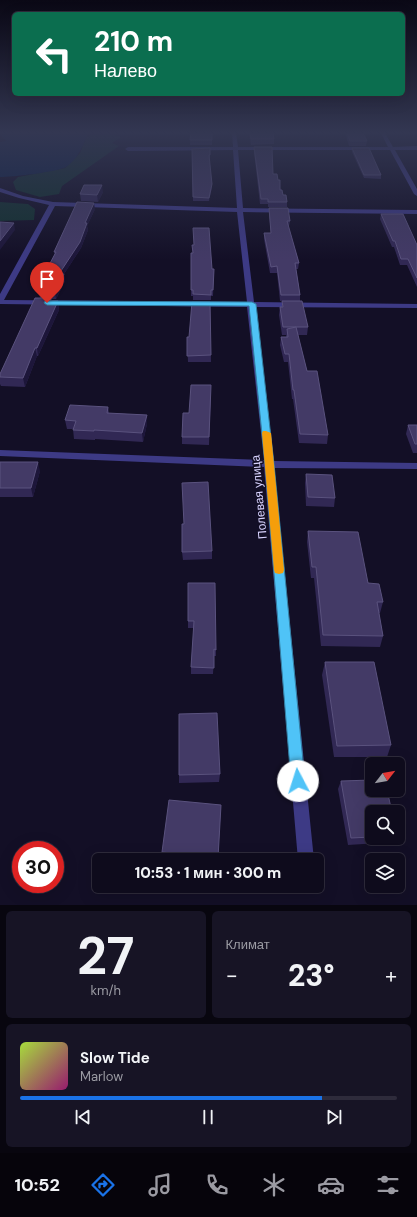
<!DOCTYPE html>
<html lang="ru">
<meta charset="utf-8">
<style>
body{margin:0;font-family:"DM Sans",sans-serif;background:#171425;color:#f1f3f6;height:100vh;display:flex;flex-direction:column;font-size:15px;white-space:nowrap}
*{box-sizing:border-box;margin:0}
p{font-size:13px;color:#9b9ba3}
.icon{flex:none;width:22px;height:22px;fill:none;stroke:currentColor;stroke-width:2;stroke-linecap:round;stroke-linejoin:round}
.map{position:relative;height:905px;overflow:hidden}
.panel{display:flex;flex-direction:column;gap:6px;padding:6px;background:#08060f;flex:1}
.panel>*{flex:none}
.hud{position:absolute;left:12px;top:12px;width:393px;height:84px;border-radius:6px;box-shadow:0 4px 16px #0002,0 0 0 1px #2e2b3b;background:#0b6e4f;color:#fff;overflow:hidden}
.needle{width:26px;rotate:59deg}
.tools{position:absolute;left:365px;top:757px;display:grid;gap:8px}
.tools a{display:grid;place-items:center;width:40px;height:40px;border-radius:6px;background:#0e0b1c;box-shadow:0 4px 16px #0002,0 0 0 1px #2e2b3b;font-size:20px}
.speed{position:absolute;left:12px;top:841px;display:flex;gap:8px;font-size:20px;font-weight:700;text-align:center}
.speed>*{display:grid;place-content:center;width:52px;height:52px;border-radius:50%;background:#0e0b1c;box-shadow:0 4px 16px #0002,0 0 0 1px #2e2b3b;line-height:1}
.speed .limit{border:6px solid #d22;background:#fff;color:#111}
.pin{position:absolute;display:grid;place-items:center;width:34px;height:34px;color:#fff;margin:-41px -17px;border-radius:50% 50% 50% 0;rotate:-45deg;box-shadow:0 0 4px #0007}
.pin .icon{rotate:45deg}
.me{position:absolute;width:44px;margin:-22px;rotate:355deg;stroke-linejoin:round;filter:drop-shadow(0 0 3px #0008)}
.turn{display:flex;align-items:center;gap:14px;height:84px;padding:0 16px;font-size:18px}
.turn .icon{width:52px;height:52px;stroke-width:2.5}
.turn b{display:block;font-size:28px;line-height:34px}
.big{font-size:30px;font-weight:800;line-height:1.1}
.panel .widget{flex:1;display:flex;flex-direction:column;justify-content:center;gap:6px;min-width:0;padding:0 14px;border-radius:6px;background:#171425}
.panel .dial{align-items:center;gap:0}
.dial b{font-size:52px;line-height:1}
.song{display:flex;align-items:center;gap:12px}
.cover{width:48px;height:48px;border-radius:6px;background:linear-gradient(135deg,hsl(80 70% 55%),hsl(320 70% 35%))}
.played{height:4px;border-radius:2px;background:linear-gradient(90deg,#1a73e8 80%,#2e2b3b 80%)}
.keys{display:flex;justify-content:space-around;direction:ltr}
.heat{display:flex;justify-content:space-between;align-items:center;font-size:22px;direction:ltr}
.panel .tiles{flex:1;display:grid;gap:6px;grid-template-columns:1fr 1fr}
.widget:last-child{grid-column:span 2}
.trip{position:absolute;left:92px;top:853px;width:232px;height:40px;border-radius:6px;background:#0e0b1c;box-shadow:0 4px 16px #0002,0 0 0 1px #2e2b3b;font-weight:800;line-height:40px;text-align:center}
.menu{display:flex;height:64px;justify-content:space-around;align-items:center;background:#06040b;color:#9b9ba3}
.menu .icon{width:28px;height:28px}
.menu .selected{color:#1a73e8}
.menu b{font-size:18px;color:#f1f3f6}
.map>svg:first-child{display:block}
</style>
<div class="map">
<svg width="417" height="905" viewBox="0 0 417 905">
<rect width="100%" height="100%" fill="#130f26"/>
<g fill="#12302f">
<path d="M109,134L121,137L112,143L119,146L62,186L59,194L40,197L16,190L13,182L18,177L65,168L80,153L86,138L91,135Z"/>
<path d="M0,202L28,204L35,209L34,220L0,221Z"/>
</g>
<path fill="#0c2248" d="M6,133H88C83,146 78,159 66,167C57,172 12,177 0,177V142L6,141L1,135Z"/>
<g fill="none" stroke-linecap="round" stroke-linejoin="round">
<path fill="#3d3a85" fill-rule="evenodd" d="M232,133H236L238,147H388L381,133H385L393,147L417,146V150H395L417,189V196L414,194L390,150H238L243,208L417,210V214L243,212L254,302L417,304V308L255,307L274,461L417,463V469L274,468L314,860H298L264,467L0,456V450L264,460L247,307L0,304V294L49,205L19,198L0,192V188L23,196L53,202L237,208L233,150L128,151L125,149L128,147H233ZM55,206L237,212L247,302L4,300Z"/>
</g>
<g fill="#312854">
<path d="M212,133V145H190V140Z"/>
<path d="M249,133H273L274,139V144L251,145Z"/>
<path d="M345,133H363L367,141L366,146H349Z"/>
<path d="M254,147L273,174L287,202V207H268V204H260L254,152Z"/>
<path d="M352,148L381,175V179L364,178L352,152Z"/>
<path d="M192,149L210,155V158H209L212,187L209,201H193Z"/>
<path d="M103,192L98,202L81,201L80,194Z"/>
<path d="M269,208L290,221L289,226H288L299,263L298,269H296L300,295V301L308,327L307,335H298L307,371L328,435L327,444L299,443L293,399H292L288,362H284L280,345L281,337H286V335H282L279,315L280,307H282V301H280L277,273H270L264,239V233H271L269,214Z"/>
<path d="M95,209L87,226L88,230L81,248L64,274L65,281L56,299H52V301H58L59,310L38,356H37L25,387L1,386L0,384V374L40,298L39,292L40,290L39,284L55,254L54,252Z"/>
<path d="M381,214L417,245V287L407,265H400L394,247H392L380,219Z"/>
<path d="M191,253H193L212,269H214L213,296H211V300H193V296H191Z"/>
<path d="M210,302L211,362H188L187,337H189Z"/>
<path d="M211,392L209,445L182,444V437L189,413Z"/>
<path d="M108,407L109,413L147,415V424L143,442L95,439V440L74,439L73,429H67L65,420Z"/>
<path d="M408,425H417V453H413L406,434Z"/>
<path d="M0,462L40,471L33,497H0Z"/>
<path d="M306,474L335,498L334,507L306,506L305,483Z"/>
<path d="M308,531L368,583L383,602L380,613H379L383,636L380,647L321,646L314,578H311L307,542Z"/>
<path d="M212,551V559L183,560L182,552Z"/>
<path d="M188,583L216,650V656H214L213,674H191V667L194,628H188Z"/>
<path d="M325,662L391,745L387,757H334L322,675Z"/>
<path d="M220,774L219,782L179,783V775Z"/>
<path d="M341,781L372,812V838H397L394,842L348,845L338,789Z"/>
<path d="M221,805L218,860H170L163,859L162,852Z"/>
</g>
<g fill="#1d163a">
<path d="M212,184V187L209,201V198Z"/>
<path d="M102,185L103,192L98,202L97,195Z"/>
<path d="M94,203L95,209L87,226L88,230L81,248L64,274L65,281L56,299L55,292L59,274L85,223Z"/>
<path d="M14,223L15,230L0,250V241Z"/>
<path d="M58,301L59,310L38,356L37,348Z"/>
<path d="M35,348L37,356L25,387L23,378Z"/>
<path d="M147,415V424L143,442L142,433Z"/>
<path d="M38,462L40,471L33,497L31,488Z"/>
</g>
<g fill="#433a66" stroke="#5a527e">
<path d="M191,133H212V140H190Z"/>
<path d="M250,133H273L274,139H251Z"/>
<path d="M347,133H363L367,141H350Z"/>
<path d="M254,147H272L273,174H277L278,180H280V190H282L283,195H286L287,202H268V199H261Z"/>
<path d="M210,148V155H209L212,184L209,198L193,197L192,149Z"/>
<path d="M352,148H369L381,175H364Z"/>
<path d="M84,185H102L97,195L80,194Z"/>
<path d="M77,202L94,203L85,223H87L80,242L59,274H64L55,292H39L42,286L39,284L56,252H54Z"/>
<path d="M269,208H288L290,221H287L299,263H295L300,295H281L277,266L271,267L264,233H271Z"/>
<path d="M381,214H403L417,245V278L408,259H401L395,241H393Z"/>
<path d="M0,222L14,223L0,241Z"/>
<path d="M193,228H209L212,269H214L213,290H211V295L193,294V290H191V253H193L192,245H194Z"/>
<path d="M35,298H51L50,301H58L37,348H35L23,378L0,377V374Z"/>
<path d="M282,301H302L308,327H283L280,307H283Z"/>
<path d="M192,302H210L211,355L187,356V337H189Z"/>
<path d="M296,327L307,371H317L328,435L300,434L294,390H293L289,354H285L281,337H288L287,329Z"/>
<path d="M191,385H211L209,437H182L183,413H189Z"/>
<path d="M70,405L108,407L107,413L147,415L142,433L94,430V431L73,430L76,421L65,420Z"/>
<path d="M408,425H417V444H415Z"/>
<path d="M0,462H38L31,488H0Z"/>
<path d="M306,474L332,475L335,498L308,497Z"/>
<path d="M208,482L212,551L182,552V524H184L182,483Z"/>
<path d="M308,531L358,532L368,583L379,584L383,602H377L383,636L323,635L316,567H312Z"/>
<path d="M188,583H215L216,650L214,649V668L191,667L194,621H188Z"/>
<path d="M325,662H374L391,745L337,746Z"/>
<path d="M217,713L220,774L179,775V714Z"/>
<path d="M372,780V790H387L392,812H372V837L351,838L341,781Z"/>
<path d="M169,800L221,805L218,858L162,852Z"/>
</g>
<linearGradient id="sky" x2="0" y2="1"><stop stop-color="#0a0815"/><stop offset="0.51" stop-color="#333752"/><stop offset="1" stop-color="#333752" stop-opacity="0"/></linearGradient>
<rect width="417" height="260" fill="url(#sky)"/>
<path fill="#4fc3f7" stroke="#337fa1" d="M45,301L252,302L256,304L274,464L305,781L303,786L298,788L293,786L291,781L265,464L249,306L47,305L44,303Z"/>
<path fill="#f59e0b" d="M263,431H266L271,433L284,570L283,573L279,574L275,573L274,570L262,433Z"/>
<g text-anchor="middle" stroke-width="3" stroke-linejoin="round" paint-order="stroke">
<g font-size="12" fill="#d9d4ff" stroke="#130f26">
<text transform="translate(259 497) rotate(-95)" y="4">Полевая улица</text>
</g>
</g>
</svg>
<div class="tools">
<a><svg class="needle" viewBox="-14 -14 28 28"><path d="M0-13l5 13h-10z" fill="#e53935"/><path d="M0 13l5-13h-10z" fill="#9b9ba3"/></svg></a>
<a><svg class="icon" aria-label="search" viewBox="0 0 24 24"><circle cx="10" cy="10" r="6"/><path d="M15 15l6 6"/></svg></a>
<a><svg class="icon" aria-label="layers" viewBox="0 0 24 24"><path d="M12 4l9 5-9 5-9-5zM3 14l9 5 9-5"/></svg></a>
</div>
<div class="speed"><div class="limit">30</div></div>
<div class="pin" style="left:47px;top:303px;background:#d93025"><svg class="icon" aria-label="arrive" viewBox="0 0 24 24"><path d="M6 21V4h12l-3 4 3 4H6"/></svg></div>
<svg class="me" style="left:298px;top:781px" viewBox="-20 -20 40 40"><circle r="19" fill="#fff"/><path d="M0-13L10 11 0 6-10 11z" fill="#4fc3f7"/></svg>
<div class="trip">10:53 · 1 мин · 300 m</div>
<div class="hud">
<div class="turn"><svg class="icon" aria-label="left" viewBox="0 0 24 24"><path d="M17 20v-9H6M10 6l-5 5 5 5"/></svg><div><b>210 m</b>Налево</div></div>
</div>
</div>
<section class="panel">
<div class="tiles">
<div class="widget dial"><b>27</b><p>km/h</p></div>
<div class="widget"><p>Климат</p>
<div class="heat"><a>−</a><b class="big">23°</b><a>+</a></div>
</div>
<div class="widget">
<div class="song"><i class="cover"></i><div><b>Slow Tide</b><p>Marlow</p></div></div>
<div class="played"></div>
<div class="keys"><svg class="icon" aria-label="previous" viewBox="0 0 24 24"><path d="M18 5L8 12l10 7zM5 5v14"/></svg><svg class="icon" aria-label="pause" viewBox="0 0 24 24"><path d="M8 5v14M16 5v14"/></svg><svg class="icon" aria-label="next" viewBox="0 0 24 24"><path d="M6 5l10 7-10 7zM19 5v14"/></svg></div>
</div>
</div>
</section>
<nav class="menu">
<b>10:52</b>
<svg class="icon selected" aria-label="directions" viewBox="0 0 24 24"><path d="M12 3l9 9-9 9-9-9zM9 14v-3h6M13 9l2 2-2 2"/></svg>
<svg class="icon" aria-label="music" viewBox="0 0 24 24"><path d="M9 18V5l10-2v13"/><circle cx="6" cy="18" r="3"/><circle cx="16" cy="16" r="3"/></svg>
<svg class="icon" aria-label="phone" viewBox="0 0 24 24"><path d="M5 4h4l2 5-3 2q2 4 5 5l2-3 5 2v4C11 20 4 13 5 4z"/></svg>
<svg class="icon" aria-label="climate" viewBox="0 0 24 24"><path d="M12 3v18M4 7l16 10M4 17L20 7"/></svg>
<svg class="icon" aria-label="car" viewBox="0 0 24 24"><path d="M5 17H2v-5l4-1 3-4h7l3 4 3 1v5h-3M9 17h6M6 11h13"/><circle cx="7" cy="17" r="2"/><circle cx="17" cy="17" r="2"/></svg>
<svg class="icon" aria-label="filters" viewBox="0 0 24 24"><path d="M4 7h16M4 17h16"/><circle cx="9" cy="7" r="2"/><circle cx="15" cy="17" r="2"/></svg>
</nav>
